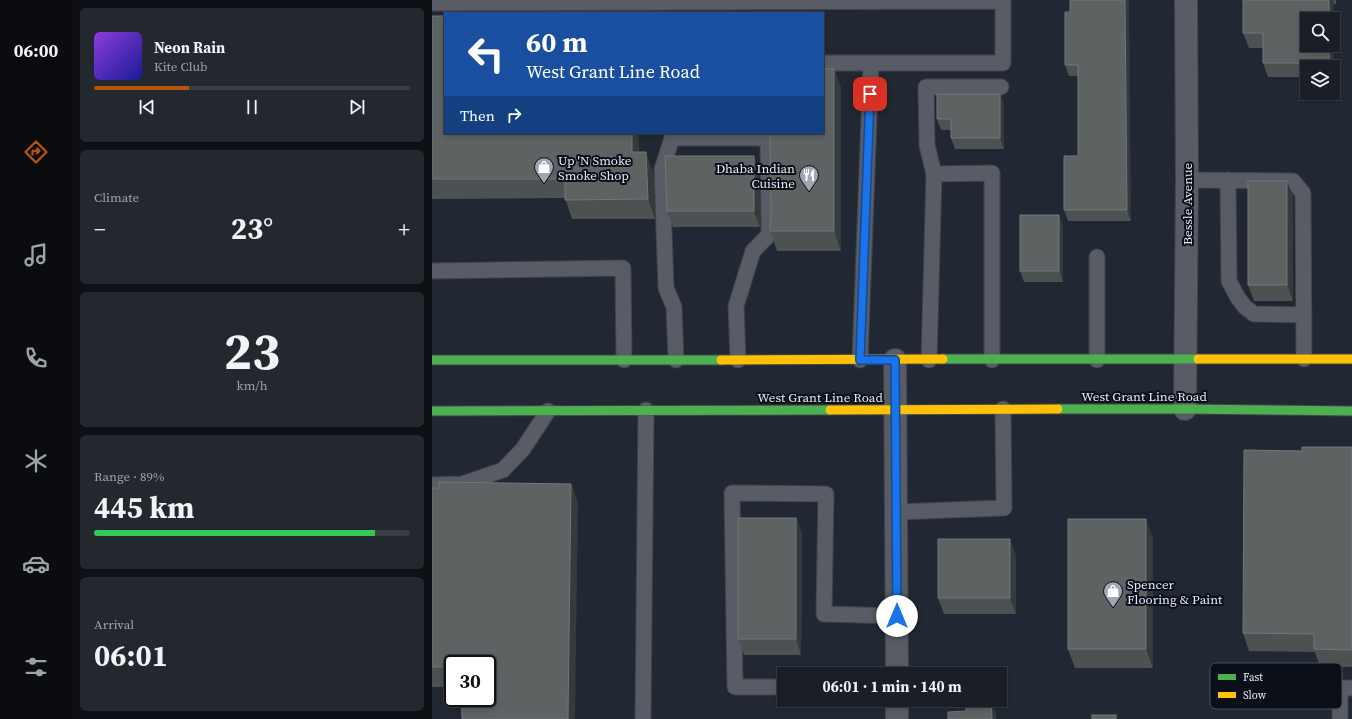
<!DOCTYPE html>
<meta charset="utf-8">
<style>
body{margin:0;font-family:"Source Serif 4",serif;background:#23272e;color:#f1f3f6;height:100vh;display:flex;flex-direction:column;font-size:15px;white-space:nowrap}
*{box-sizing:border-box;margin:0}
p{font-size:13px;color:#9fa2a7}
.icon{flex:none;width:22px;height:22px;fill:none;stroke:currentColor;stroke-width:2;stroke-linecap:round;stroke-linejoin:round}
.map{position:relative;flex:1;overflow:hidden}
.sheet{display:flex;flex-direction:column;gap:8px;padding:8px;background:#0e1015;width:360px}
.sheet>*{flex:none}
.top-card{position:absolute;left:12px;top:12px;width:380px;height:122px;border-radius:0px;box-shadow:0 2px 6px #0003,0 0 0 1px #383c43;background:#1a4fa0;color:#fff;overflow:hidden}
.tools{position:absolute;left:868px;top:12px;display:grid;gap:8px}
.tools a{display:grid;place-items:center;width:40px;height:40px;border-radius:0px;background:#1a1e26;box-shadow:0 2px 6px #0003,0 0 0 1px #383c43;font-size:20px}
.speed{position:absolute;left:12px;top:655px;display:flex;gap:8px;font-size:20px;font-weight:700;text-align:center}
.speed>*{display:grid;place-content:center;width:52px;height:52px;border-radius:50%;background:#1a1e26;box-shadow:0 2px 6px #0003,0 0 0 1px #383c43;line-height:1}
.speed .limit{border:2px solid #111;border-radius:6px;background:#fff;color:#111}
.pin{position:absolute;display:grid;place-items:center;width:34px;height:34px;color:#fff;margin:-17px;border-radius:8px;box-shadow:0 2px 6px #0006}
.me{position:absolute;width:44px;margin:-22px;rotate:0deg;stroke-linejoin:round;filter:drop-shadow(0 0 3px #0008)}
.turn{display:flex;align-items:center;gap:14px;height:84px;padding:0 16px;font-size:18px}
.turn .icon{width:52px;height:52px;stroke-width:2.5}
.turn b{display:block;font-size:28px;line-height:34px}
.then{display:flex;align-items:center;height:38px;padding:0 16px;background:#0003;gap:8px;font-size:15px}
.big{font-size:30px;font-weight:700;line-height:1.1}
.sheet .card{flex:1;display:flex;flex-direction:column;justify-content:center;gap:6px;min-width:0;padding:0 14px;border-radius:6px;background:#23272e}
.sheet .dial{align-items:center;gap:0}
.dial b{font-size:52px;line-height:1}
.song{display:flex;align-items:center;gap:12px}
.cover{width:48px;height:48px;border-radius:6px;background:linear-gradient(135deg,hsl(270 70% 55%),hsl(240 70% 35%))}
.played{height:4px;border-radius:2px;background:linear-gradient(90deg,#b45309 30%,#383c43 30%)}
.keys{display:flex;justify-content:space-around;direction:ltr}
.heat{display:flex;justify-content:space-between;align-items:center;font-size:22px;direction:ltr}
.charge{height:6px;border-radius:3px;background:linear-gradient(90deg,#34c759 89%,#383c43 0)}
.trip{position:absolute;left:345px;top:667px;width:230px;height:40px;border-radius:0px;background:#1a1e26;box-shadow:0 2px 6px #0003,0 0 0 1px #383c43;font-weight:700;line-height:40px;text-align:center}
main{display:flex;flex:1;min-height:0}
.tab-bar{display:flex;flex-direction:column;width:72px;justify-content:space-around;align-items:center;background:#0a0c0f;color:#9fa2a7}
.tab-bar .icon{width:28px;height:28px}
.tab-bar .current{color:#b45309}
.tab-bar b{font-size:18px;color:#f1f3f6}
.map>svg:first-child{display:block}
</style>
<main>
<nav class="tab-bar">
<b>06:00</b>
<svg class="icon current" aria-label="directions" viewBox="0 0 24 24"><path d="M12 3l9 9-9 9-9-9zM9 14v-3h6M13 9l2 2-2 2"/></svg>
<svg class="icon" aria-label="music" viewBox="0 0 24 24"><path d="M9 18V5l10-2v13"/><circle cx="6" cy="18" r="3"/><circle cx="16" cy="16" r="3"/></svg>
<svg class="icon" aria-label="phone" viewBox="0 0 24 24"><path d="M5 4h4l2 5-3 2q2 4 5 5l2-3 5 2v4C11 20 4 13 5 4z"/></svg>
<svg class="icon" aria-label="climate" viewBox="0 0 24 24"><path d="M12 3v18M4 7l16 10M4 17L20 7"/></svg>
<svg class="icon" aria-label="car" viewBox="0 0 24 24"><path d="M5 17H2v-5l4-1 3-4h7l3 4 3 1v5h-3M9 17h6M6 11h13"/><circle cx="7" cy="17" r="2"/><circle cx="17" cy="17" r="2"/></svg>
<svg class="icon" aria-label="filters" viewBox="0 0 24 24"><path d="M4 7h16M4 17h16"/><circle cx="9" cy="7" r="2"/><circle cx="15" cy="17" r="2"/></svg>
</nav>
<section class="sheet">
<div class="card">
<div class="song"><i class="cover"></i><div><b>Neon Rain</b><p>Kite Club</p></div></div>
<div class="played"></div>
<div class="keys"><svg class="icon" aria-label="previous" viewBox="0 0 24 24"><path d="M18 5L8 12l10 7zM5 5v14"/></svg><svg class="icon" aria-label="pause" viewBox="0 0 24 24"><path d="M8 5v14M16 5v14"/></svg><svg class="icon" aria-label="next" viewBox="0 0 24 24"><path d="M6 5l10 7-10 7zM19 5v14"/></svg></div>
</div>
<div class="card"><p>Climate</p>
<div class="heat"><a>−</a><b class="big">23°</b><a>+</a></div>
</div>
<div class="card dial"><b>23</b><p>km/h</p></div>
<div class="card"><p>Range · 89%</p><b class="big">445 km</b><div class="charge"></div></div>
<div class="card"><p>Arrival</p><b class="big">06:01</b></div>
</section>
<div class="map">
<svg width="920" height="719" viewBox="0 0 920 719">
<rect width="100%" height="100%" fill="#222833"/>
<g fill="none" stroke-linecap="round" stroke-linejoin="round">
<g stroke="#3f444d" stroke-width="17">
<g id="lane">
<path d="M0,3L571,1V63H391"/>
<path d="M502,174L495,145L494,87H569"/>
<path d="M755,180L861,181L871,193L872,359"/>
<path d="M796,180L797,281L806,298L813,307L822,314L872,315"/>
<path d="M665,257V360"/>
<path d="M0,271L191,268L192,360"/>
<path d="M244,360L242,307L234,288L230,169L240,138H336L337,235L321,251L304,306L306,360"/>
<path d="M428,360L439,63"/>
<path d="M497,360L502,174L560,173V360"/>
<path d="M0,485L30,484L71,470L91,449L116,411"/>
<path d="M464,512L572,508L571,409"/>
<path d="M352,687H303L300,493L394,494L392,614L465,616"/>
<path d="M211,719L214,410"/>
<path d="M908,719V688H920"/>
</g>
</g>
<g stroke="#3f444d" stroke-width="24">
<g id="street">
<path d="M463,360L465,674"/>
<path d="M753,409L755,180L754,0"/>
<path d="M465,700V719"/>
</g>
</g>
<g stroke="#3f444d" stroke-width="11">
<g id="fast">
<path d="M511,359H766"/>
<path d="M0,360H289"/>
<path d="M626,409H753L920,411"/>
<path d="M0,411L398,410"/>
</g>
</g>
<g stroke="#3f444d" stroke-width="11">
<g id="slow">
<path d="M766,359H920"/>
<path d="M289,360L511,359"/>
<path d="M398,410L626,409"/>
</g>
</g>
<use href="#lane" stroke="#595c64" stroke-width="15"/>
<use href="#street" stroke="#595c64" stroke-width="22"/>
<use href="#fast" stroke="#4caf50" stroke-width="9"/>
<use href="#slow" stroke="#ffc107" stroke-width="9"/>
</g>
<g fill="#4c5151">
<path d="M811,0H904V4H902V78H901V67H875V77H836L831,63V48H817L811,33Z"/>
<path d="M633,12L699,221H636L632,210L646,156V76H637L633,65Z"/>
<path d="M0,16L206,133L207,152L221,172L223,219H140L133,198L0,199Z"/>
<path d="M402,69L409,88V251H345L338,231Z"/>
<path d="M568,94L572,105V149H523L519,138V130H509L505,119Z"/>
<path d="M327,172L328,227H241L235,211Z"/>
<path d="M855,181L861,196V301H822L816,285Z"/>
<path d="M631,226V282H592L588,271Z"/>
<path d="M920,447V667H888L883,652L817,651L811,633L870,451Z"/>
<path d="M139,484L146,503L55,664H21V687H0V488Z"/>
<path d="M364,518L370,534L369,655H312L306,639Z"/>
<path d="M721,538V668H643L636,649Z"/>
<path d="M584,555V614H512L506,598Z"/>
</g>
<g fill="#353a3d">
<path d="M693,0H697L699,221L695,210Z"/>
<path d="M897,0H901L902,4V78L901,75V67H898L897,63V45H901V19H897Z"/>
<path d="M402,69L409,88V251L402,231Z"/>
<path d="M568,94L572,105V149L568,138Z"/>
<path d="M200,133H206L207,172L200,152Z"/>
<path d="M214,152L221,172L223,219L216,199Z"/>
<path d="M322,156L327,172L328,227L322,211Z"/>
<path d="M855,181L861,196V301L855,285Z"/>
<path d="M627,215L631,226V282L627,271Z"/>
<path d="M139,484L146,503L143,719H136Z"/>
<path d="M364,518L370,534L369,655L364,639Z"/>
<path d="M714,519L721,538V668L714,649Z"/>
<path d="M578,539L584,555V614L578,598Z"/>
<path d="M559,702L564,714V719H560Z"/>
</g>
<g fill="#5d6263" stroke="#72777a">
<path d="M638,0H693L695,210H632V156H646V65H633V12H638Z"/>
<path d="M811,0H897V19H875V45H897V63H831V33H811Z"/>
<path d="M0,16H13V133H200V152H214L216,199L133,200V179H0Z"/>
<path d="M391,69H402V231H338L339,215L338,133H391Z"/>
<path d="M505,94H568V138H519V119H505Z"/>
<path d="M233,156H322V211H235Z"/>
<rect x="816" y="181" width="39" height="104"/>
<rect x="588" y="215" width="39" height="56"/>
<path d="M870,447H920V650L882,649V634L811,633L812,450L870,451Z"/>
<path d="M7,482L139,484L136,719H30L29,698H55V664H21V667H0V488H7Z"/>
<rect x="306" y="518" width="58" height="121"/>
<rect x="636" y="519" width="78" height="130"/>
<rect x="506" y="539" width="72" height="59"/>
<path d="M534,702H559L560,719H516V712L534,711Z"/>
<rect x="660" y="715" width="24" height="4"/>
</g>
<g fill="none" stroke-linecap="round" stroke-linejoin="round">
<g stroke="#114b97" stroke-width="10">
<path id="route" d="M438,94L428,360H463L465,616"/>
</g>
<use href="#route" stroke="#1a73e8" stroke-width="7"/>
</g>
<defs>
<g id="shop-pin" transform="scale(1)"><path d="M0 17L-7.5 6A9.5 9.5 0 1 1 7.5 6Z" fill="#a0a6b3" stroke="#0b0f17"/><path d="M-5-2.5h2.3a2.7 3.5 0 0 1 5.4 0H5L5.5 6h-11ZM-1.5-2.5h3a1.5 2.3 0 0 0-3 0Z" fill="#fff"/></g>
<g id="restaurant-pin" transform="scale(1)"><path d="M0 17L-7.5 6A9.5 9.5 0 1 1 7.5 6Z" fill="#a0a6b3" stroke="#0b0f17"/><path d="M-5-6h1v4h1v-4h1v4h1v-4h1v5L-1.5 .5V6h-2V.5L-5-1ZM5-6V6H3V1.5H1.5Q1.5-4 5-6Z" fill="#fff"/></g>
</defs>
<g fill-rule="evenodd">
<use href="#shop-pin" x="112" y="167"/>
<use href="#restaurant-pin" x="377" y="175"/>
<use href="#shop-pin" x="681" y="591"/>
</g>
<g text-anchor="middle" stroke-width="4" stroke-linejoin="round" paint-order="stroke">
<g font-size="13" fill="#e4eaf8" stroke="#0b0f17" text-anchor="start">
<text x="126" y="165">Up 'N Smoke<tspan x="126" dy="15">Smoke Shop</tspan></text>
<text x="363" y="173" text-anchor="end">Dhaba Indian<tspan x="363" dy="15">Cuisine</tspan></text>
<text x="695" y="589">Spencer<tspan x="695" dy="15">Flooring &amp; Paint</tspan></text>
</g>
<g font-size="13" fill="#e4eaf8" stroke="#0b0f17">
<text transform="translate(755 204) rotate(-90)" y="5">Bessle Avenue</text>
<text x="712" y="401">West Grant Line Road</text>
<text x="388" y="402">West Grant Line Road</text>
</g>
</g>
<rect x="778" y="663" width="132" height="46" rx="6" fill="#0b0f17" stroke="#4c515a" stroke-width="1"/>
<rect x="786" y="674" width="18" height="6" fill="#4caf50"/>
<rect x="786" y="692" width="18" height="6" fill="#ffc107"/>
<g font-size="11" fill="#e4eaf8">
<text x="811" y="681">Fast</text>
<text x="811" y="699">Slow</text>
</g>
</svg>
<div class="tools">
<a><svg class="icon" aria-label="search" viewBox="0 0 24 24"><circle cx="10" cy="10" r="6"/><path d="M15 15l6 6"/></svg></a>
<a><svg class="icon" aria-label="layers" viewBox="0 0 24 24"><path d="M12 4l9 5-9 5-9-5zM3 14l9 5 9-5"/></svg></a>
</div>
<div class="speed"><div class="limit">30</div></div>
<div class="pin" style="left:438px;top:94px;background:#d93025"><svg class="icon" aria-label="arrive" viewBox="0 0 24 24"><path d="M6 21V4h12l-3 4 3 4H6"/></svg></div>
<svg class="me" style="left:465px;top:616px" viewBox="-20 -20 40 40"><circle r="19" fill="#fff"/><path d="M0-13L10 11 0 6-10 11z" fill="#1a73e8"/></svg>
<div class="trip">06:01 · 1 min · 140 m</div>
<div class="top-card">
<div class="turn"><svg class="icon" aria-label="left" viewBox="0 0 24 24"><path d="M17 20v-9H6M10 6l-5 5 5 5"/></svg><div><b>60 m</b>West Grant Line Road</div></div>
<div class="then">Then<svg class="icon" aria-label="right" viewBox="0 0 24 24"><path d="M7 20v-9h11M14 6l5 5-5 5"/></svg></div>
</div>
</div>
</main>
